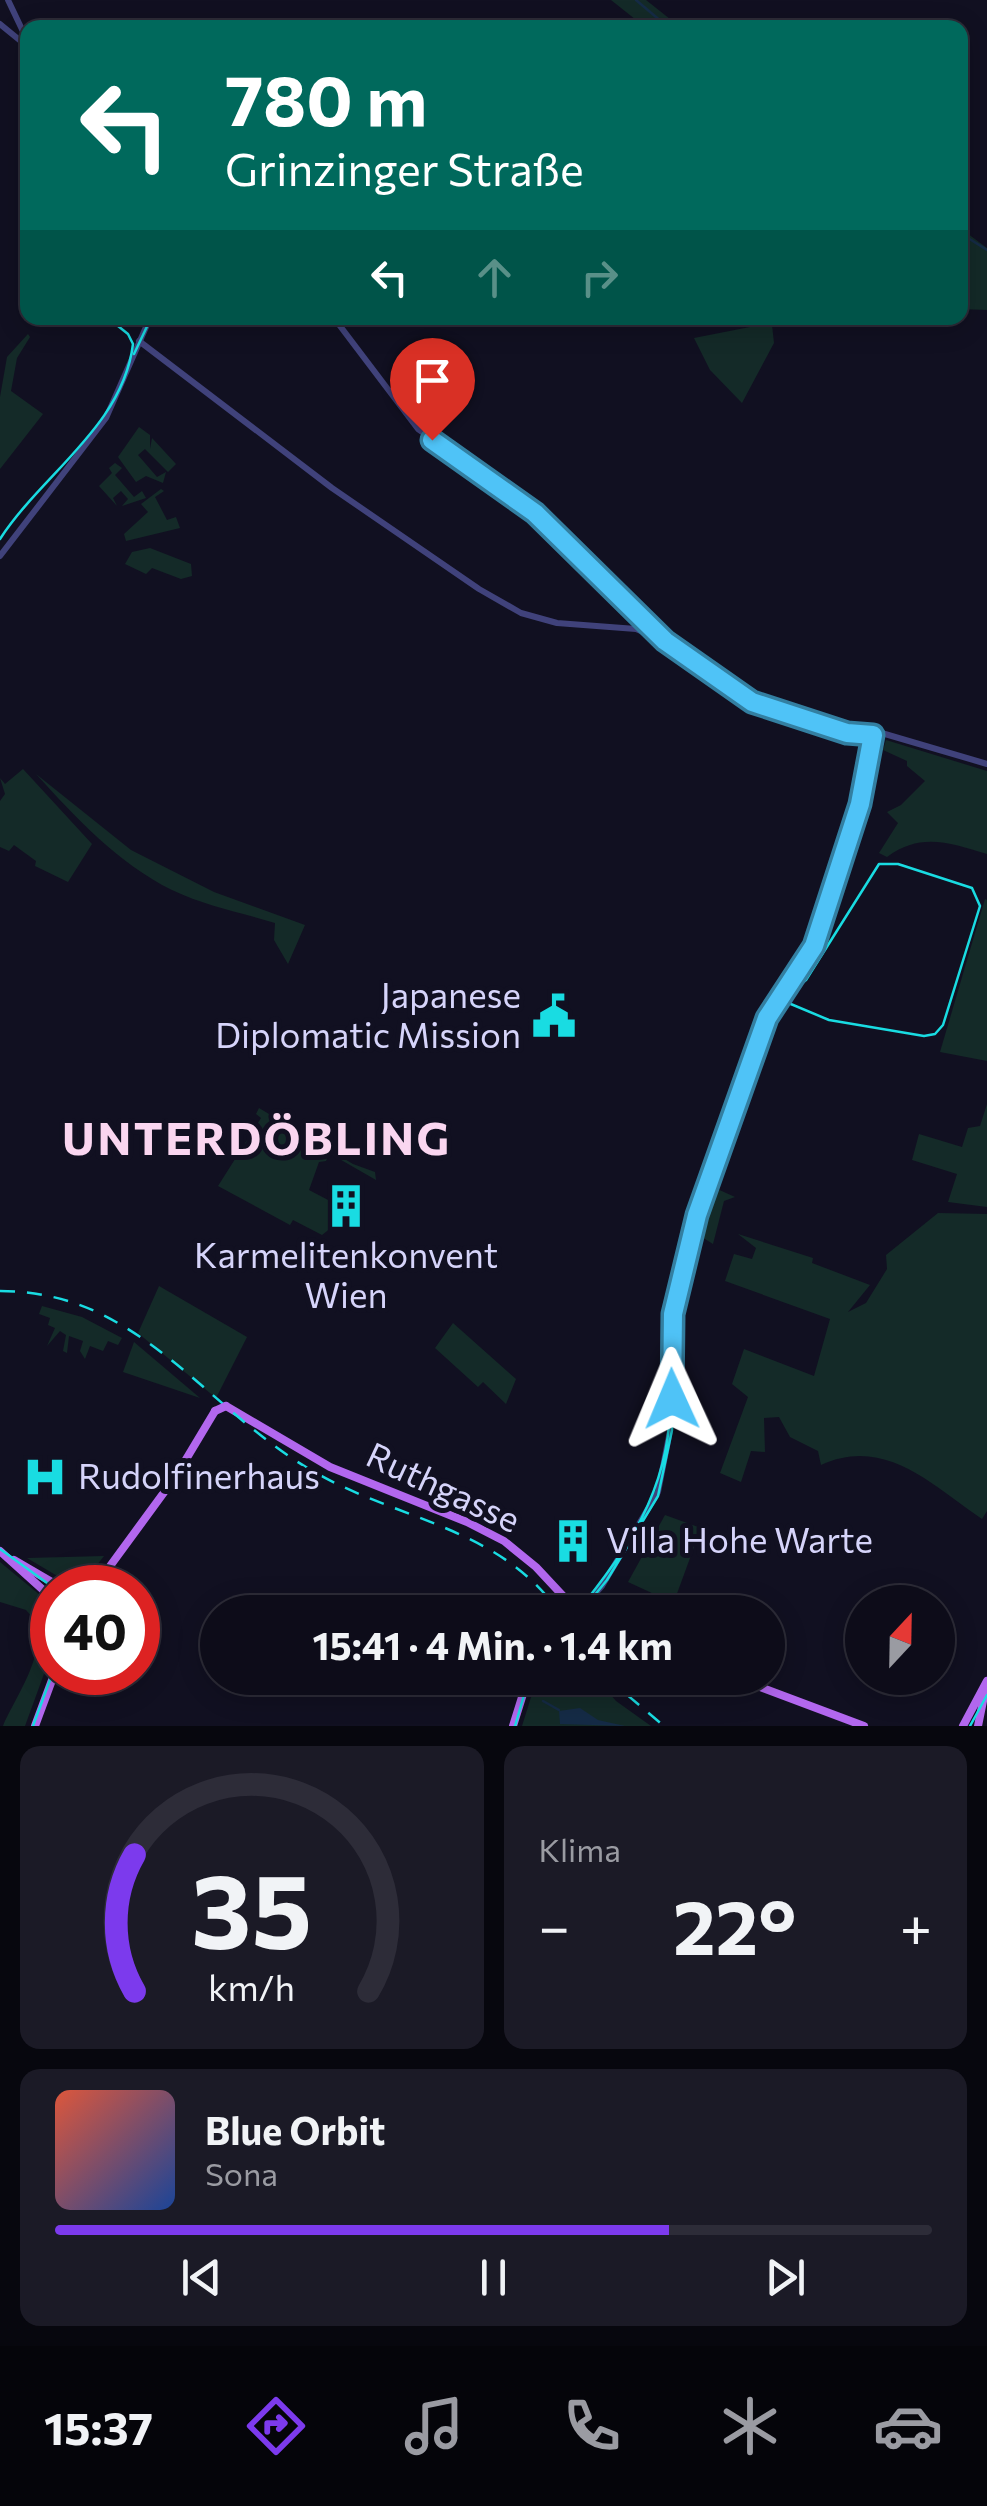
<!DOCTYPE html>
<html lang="de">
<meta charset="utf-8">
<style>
body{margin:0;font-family:Commissioner,sans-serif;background:#1b1a26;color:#f1f3f6;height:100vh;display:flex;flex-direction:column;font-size:38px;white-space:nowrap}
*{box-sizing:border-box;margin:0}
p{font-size:32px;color:#9a9ba2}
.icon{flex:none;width:55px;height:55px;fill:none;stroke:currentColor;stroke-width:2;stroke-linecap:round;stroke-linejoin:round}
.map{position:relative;height:1726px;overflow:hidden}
.drawer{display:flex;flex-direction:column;gap:20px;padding:20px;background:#07070e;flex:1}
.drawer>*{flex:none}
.banner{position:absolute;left:20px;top:20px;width:948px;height:305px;border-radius:20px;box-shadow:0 5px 25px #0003,0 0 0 2px #2d2c38;background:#00695c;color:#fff;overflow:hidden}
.needle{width:65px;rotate:22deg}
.tools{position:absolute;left:845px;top:1585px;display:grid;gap:20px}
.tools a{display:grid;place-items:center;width:110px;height:110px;border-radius:50%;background:#0d0c19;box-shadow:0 5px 25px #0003,0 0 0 2px #2d2c38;font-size:50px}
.speed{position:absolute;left:30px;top:1565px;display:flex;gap:20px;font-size:50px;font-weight:700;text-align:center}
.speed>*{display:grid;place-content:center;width:130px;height:130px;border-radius:50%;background:#0d0c19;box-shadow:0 5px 25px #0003,0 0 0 2px #2d2c38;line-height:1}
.speed .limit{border:15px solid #d22;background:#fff;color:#111}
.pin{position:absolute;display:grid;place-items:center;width:85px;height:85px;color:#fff;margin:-102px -42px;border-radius:50% 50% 50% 0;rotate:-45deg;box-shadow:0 0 10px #0007}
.pin .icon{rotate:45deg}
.me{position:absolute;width:110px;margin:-55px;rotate:359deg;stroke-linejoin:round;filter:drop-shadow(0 0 8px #0008)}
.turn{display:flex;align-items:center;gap:35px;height:210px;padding:0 40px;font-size:45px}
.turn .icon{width:130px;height:130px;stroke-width:2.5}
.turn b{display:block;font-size:70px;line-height:85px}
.lanes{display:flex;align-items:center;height:95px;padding:0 40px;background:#0003;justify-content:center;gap:50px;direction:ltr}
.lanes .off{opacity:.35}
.big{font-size:75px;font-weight:700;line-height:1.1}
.drawer .card{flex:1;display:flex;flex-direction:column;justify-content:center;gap:15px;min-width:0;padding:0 35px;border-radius:20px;background:#1b1a26}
.drawer .dial{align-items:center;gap:0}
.dial svg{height:260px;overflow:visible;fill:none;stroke:#2d2c38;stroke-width:7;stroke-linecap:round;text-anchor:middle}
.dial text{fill:#f1f3f6;stroke:none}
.song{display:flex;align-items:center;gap:30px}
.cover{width:120px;height:120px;border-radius:15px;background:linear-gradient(135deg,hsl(10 70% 55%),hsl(220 70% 35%))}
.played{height:10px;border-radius:5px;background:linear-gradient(90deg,#7c3aed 70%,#2d2c38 70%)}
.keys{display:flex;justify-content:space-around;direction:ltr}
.heat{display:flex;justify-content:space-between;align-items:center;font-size:55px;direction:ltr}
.drawer .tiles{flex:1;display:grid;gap:20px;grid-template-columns:1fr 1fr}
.card:last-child{grid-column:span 2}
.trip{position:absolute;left:200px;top:1595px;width:585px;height:100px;border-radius:50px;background:#0d0c19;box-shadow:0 5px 25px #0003,0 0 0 2px #2d2c38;font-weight:700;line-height:100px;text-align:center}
.tabs{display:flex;height:160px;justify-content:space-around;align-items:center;background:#05050a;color:#9a9ba2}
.tabs .icon{width:70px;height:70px}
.tabs .selected{color:#7c3aed}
.tabs b{font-size:45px;color:#f1f3f6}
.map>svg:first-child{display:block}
</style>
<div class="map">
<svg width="987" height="1726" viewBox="0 0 987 1726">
<rect width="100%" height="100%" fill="#111021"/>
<g fill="#142a28">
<path d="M611,0H646L680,27H645Z"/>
<path d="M960,228L987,248V310L960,309Z"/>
<path d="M760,325H772L774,343L742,403L710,370L694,338Z"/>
<path d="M28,334L30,337L17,358L11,391L43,414L0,469V397L7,357Z"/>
<path d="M139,427L150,435V449L152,438L176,464L168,472L145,449L138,455L157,477L166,472L163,483L146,476L136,482L118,457Z"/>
<path d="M115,463L122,468L115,475L134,497L142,491L146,498L122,506L128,499L121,491L113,498L117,506L99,486L112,473L109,468Z"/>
<path d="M161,489L164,491L155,497L167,520L176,517L180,528L126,541L124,534L148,512L141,504Z"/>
<path d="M150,548L191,564L192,576L181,579L152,568L146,574L125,564L132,552Z"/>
<path d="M886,740L987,771V854C950,843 921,832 887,857L879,853L898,823L887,812L901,805L925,781L907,766V761L883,750Z"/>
<path d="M23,769L92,844L68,882L35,866L36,861L14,845L9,851L0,847V801L5,794L0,778L5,784Z"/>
<path d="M36,774L131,850L214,892L305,925L288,964L274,940L275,923C240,912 205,906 172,890C119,864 75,817 36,774Z"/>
<path d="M985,899L987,900V1061L940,1052Z"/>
<path d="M987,1104V1207L948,1202L957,1174L912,1160L919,1134L962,1147L968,1128L980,1126Z"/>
<path d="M259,1108L353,1164L375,1172L376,1180L329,1153L326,1161L319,1162L309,1190L351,1212L322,1235L293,1220L290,1225L218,1186L261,1118L256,1114Z"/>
<path d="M715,1188L735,1197L724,1201L713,1244L700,1236Z"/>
<path d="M938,1213L987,1214V1511L982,1519C934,1487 886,1435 821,1465L818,1451L790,1437L779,1417L764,1418L765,1452L751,1451L741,1482L720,1473L748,1397L732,1384L744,1349L814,1376L830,1319L725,1281L734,1254L752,1259L756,1248L738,1234L813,1258L812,1263L870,1285L848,1312L866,1303L887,1269L886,1255Z"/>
<path d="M159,1286L247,1337L216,1398L138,1333Z"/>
<path d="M42,1306L82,1317L122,1338L118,1345L108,1341L103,1351L90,1346L85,1359L80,1351L83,1341L69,1336L67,1353L63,1351L66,1335L60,1331L47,1346L55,1328L48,1325L50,1318L39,1314Z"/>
<path d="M453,1323L516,1379L506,1404L483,1382L478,1387L435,1348Z"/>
<path d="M134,1342L200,1398L123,1372Z"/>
<path d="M665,1515L701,1528L675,1599L667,1600L628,1582Z"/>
<path d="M104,1556L79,1588L69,1586L74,1579L64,1571L59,1577L27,1558Z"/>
<path d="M0,1562L52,1605V1652L25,1726H3C17,1693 57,1641 26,1610L0,1602Z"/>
<path d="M537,1678H596L616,1701L651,1726H522Z"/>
</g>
<path fill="#152b46" d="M580,1708L598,1720L625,1726L560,1724L559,1711Z"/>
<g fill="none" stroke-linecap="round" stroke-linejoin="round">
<g stroke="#152b46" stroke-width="2.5">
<path d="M636,0L669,28"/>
<path d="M960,233L987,250"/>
<path d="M543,1701L559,1710"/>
</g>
<g stroke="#40427b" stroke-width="6">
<path d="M8,0L28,42"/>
<path d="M0,24L28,47"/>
<path d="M334,318L418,429L535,513L661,637"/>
<path d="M139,341L332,488L479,589L521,613L557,623L636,629L665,641L760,705L847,733L885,734L987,764"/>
<path d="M0,556L106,418L150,318"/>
<path d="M579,1612L602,1586L658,1492L670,1431L673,1314L697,1215L767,1018L814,945L858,811L873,735"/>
</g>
<g stroke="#b267ee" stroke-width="8">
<path d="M226,1406L330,1467L467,1522L504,1541L536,1567L578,1612"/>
<path d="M0,1551L52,1598"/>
<path d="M14,1560L62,1588"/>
<path d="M94,1588L176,1476L215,1411"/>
<path d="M736,1678L864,1726"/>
<path d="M35,1726L55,1672"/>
<path d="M513,1726L528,1678"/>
<path d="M963,1726L987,1681"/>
<path d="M978,1726L985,1691"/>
</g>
<g stroke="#19dce2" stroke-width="2.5">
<path d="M134,354L151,318"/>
<path d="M0,539C42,474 123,426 133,344L128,334L108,318"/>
<path d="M0,1549L54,1588"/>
<path d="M577,1612C627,1551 668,1491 670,1409C671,1376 666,1342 672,1309C690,1219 729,1095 769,1011C773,1005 778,1002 786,1002L829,1020L924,1036L935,1034L943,1025L980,906L972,888L898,864H879L806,980L781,1000C777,1004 774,1008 771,1013L706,1190L677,1299L672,1330V1430L658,1496L607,1580L581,1612"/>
<path d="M33,1726L53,1672"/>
<path d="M515,1726L529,1678"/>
<path d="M970,1726L987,1695"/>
</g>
<g stroke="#19dce2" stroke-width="2.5" stroke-dasharray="15 12" stroke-linecap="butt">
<path d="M0,1291C36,1291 71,1299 103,1315C183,1355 239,1431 318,1474C402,1521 500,1528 559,1612"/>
<path d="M607,1678L664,1726"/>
</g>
<path stroke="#b267ee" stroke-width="8" d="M215,1411L226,1406"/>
</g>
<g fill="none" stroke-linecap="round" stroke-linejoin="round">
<g stroke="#337fa1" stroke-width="25">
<path id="route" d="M432,440L535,513L665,641L752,702L847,733L873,735L860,804L814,946L767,1018L697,1215L673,1314L672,1399"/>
</g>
<use href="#route" stroke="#4fc3f7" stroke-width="18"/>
</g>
<defs>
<g id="civic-bare" transform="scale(3.45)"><path d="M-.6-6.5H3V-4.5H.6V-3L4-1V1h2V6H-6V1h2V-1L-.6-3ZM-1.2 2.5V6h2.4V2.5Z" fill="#19dce2" stroke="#111021" stroke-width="2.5" paint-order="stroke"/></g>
<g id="building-bare" transform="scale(3.45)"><path d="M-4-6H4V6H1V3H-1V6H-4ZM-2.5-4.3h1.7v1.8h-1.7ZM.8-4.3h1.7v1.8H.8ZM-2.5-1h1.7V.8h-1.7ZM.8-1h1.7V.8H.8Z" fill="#19dce2" stroke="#111021" stroke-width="2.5" paint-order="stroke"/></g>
<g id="hospital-bare" transform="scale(3.45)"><path d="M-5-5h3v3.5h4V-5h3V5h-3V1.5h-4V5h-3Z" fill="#19dce2" stroke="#111021" stroke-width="2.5" paint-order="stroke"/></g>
</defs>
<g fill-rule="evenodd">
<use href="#civic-bare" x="554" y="1016"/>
<use href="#building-bare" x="346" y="1206"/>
<use href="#hospital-bare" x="45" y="1477"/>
<use href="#building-bare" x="573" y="1541"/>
</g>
<g text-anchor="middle" stroke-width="10" stroke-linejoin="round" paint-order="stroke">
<g font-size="35" fill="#d6d4fa" stroke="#111021" text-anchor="start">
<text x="521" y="1008" text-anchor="end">Japanese<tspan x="521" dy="40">Diplomatic Mission</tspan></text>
<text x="346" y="1268" text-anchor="middle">Karmelitenkonvent<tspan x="346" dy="40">Wien</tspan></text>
<text x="78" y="1489">Rudolfinerhaus</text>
<text x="606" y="1553">Villa Hohe Warte</text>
</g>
<g font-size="35" fill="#d6d4fa" stroke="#111021">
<text transform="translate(443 1488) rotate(25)" y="12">Ruthgasse</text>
</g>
<g font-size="45" font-weight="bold" letter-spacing="2.5" fill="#fad6f0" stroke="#111021">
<text x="257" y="1155">UNTERDÖBLING</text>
</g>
</g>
</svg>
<div class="tools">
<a><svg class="needle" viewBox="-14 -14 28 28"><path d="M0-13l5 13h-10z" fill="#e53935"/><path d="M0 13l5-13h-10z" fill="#9a9ba2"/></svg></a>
</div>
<div class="speed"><div class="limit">40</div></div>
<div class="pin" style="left:432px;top:440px;background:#d93025"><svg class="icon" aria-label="arrive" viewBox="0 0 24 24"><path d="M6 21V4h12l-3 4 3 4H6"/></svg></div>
<svg class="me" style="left:672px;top:1399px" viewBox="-20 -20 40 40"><path d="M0-17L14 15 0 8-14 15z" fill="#4fc3f7" stroke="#fff" stroke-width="4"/></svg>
<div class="trip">15:41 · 4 Min. · 1.4 km</div>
<div class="banner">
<div class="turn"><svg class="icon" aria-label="left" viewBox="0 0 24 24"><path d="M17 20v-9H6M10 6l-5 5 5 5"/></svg><div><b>780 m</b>Grinzinger Straße</div></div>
<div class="lanes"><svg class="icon" aria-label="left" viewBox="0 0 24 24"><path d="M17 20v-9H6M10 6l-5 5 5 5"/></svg><svg class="icon off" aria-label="ahead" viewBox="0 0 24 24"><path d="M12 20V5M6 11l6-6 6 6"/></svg><svg class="icon off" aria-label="right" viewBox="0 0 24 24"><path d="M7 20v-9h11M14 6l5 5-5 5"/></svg></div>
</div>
</div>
<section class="drawer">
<div class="tiles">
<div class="card dial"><svg viewBox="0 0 100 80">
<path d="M14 69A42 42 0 1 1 86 69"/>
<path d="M14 69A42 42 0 0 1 14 27" stroke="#7c3aed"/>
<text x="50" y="56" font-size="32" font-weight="700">35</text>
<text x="50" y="72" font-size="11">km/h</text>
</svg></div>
<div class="card"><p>Klima</p>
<div class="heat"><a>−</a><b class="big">22°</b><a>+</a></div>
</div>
<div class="card">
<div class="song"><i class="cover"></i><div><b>Blue Orbit</b><p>Sona</p></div></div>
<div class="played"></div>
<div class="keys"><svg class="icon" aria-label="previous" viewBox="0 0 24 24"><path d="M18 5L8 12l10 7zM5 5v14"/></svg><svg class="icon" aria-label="pause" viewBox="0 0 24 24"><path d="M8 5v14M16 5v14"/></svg><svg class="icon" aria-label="next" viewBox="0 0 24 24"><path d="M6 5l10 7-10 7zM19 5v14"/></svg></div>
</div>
</div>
</section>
<nav class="tabs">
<b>15:37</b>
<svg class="icon selected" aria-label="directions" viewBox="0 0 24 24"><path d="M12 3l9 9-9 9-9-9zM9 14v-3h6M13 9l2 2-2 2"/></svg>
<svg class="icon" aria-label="music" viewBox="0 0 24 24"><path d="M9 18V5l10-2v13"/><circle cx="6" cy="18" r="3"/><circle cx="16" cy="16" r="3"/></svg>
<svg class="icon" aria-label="phone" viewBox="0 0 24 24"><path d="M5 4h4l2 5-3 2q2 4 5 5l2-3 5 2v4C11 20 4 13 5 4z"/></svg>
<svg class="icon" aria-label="climate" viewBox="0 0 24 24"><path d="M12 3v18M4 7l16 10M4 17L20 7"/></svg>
<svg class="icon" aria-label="car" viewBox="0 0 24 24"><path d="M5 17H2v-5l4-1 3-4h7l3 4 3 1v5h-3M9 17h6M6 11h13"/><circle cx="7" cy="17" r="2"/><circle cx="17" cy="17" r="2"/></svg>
</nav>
